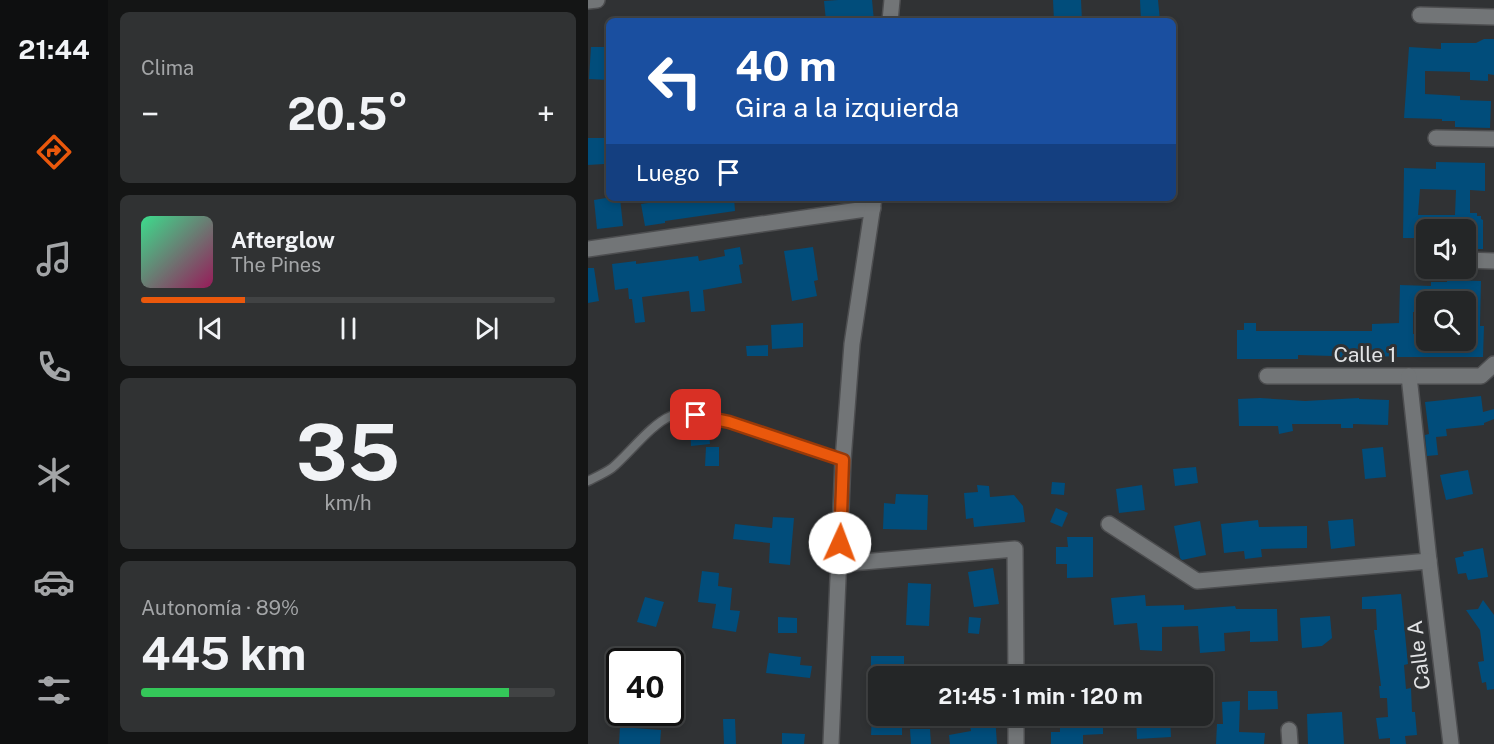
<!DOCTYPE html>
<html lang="es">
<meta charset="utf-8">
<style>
body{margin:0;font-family:"Public Sans",sans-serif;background:#303233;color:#f1f3f6;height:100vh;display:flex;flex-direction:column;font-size:22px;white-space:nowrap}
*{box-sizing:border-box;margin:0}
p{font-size:20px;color:#a3a5a7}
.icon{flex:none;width:33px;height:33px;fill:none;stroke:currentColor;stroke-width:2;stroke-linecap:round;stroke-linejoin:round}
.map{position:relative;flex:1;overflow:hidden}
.side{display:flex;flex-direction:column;gap:12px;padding:12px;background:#141515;width:480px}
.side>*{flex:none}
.guide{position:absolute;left:18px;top:18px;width:570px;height:183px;border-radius:9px;box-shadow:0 3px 9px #0003,0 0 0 2px #414344;background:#1a4fa0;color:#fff;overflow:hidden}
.controls{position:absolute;left:828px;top:219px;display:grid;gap:12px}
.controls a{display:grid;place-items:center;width:60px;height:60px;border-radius:9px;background:#242627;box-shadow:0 3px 9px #0003,0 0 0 2px #414344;font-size:30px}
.speed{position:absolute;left:18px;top:648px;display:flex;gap:12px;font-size:30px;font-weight:700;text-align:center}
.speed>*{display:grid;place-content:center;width:78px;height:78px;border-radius:50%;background:#242627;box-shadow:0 3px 9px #0003,0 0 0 2px #414344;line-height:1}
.speed .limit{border:3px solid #111;border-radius:9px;background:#fff;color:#111}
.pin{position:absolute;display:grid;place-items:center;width:51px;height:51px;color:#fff;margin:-26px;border-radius:12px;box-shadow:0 3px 9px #0006}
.me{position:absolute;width:66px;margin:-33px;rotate:2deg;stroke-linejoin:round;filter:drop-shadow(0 0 4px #0008)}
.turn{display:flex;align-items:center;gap:21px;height:126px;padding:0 30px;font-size:27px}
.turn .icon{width:78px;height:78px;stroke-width:2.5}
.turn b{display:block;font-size:42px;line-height:51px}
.then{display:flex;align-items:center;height:57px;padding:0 30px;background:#0003;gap:12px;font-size:22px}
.big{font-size:45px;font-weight:700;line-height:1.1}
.side .card{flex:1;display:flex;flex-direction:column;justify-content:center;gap:9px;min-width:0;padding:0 21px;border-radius:9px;background:#303233}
.side .dial{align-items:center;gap:0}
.dial b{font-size:78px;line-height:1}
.song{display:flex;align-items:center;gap:18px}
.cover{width:72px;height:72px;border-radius:9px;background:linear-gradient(135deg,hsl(150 70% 55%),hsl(330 70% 35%))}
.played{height:6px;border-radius:3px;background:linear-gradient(90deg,#ea580c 25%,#414344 25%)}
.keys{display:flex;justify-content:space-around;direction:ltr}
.heat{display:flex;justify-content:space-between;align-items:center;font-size:33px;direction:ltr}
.charge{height:9px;border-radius:4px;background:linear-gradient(90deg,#34c759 89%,#414344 0)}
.trip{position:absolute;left:280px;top:666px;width:345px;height:60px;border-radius:9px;background:#242627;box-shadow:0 3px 9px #0003,0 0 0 2px #414344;font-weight:700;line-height:60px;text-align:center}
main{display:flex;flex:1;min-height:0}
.tab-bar{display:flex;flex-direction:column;width:108px;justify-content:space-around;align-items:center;background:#0e0f10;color:#a3a5a7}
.tab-bar .icon{width:42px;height:42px}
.tab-bar .current{color:#ea580c}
.tab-bar b{font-size:27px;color:#f1f3f6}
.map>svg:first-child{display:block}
</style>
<main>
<nav class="tab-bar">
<b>21:44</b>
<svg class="icon current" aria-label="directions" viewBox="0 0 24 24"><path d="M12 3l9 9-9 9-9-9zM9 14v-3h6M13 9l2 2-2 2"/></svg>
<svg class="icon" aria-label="music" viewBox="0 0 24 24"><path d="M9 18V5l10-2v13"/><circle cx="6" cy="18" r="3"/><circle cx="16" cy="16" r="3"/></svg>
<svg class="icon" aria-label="phone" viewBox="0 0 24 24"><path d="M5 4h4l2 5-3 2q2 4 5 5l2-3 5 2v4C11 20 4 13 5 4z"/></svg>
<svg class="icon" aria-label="climate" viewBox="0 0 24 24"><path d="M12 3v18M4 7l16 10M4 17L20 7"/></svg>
<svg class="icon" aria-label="car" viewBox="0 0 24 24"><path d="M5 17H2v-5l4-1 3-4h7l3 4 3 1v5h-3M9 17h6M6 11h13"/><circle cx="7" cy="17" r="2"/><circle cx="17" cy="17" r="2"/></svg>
<svg class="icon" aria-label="filters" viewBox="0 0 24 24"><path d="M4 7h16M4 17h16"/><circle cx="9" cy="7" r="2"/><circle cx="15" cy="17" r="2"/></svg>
</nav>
<section class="side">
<div class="card"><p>Clima</p>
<div class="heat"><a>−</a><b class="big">20.5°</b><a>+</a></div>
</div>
<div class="card">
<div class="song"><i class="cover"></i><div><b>Afterglow</b><p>The Pines</p></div></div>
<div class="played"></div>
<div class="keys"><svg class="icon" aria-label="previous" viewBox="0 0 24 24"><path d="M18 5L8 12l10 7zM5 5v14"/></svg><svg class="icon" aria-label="pause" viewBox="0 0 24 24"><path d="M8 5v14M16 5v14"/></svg><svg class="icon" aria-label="next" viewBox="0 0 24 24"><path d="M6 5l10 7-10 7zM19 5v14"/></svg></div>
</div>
<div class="card dial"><b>35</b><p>km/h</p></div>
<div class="card"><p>Autonomía · 89%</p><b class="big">445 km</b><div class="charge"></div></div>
</section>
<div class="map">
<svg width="906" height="744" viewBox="0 0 906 744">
<rect width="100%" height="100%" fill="#303234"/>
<g fill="#014d7b" fill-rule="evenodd">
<path d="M250,0H284L286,21H238L236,1Z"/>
<path d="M465,0H493L494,21H466Z"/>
<path d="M552,0H570L572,21H553Z"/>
<path d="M896,39H906V75L900,74V81L882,80V72L837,71V94L872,96V100L903,101L902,128L867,127V121H854V119L816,118L821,47L853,49V43H888Z"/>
<path d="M3,47H21V80L1,79Z"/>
<path d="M0,138H16V164L0,165Z"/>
<path d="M848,162L897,163V191L882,190V213H889V216H893V219L895,220V249H878V230H838V238H815L816,168L848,169ZM832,189L868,190L867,215H830Z"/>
<path d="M18,198H32L35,226L9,229L6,200Z"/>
<path d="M81,198H146L147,211L77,221V223L57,226L53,204L81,200Z"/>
<path d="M152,247L155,264L151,265L154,283L115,290L117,311L103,312L101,291L54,297L57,322L47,323L44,299H41L40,288L27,290L24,264L48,261V264L110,256L111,261L137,256L136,250Z"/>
<path d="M225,247L230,280L226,281L229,296L204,301L196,251Z"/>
<path d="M0,268H6L11,301L0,303Z"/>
<path d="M859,280L893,281L892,326H896L895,357H808V356L745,359V356L710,355V359H649V330H656V323H668V331H784V324L811,323L812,285L843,286V282H859ZM833,302H878V340H838V333L825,334V312H827V307L833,308Z"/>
<path d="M215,323V347L184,349L183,325Z"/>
<path d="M180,345V356H159L158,346Z"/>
<path d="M893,396L895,412L906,409V419L896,423V425L858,429L859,436L848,437L850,455L839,456L837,435L841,434L837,402Z"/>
<path d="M672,398L717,401L771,398V399L801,400L800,425L765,424V428H753V424H704L705,431L691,434L690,426H651L650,399Z"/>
<path d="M116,423L120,424L122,444L103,446L102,424Z"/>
<path d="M118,447H131V466H117Z"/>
<path d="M795,447L798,477L777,479L774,449Z"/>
<path d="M608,467L610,483L587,486L585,469Z"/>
<path d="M880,470L885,494L858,500L852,475Z"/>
<path d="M464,482L477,483L476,495L463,494Z"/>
<path d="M389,485L401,486L402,497L426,495L435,506L437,522L386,527L385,518L378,519L376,493L390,492Z"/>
<path d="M554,485L557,510L531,513L528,489Z"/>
<path d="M308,494L340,495L339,530L295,529L296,503L307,504Z"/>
<path d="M468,508L480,513L474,527L462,522Z"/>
<path d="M185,517L206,518L202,565L181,563L182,543L145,539L147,524L184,528Z"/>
<path d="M765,519L767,546L743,549L740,521Z"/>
<path d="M670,520L671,527L719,526V548L673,549L674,557L657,559L656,551L636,553L633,524Z"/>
<path d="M612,521L618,555L594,560L592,558L586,526Z"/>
<path d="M479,537H505V577L479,578V564H468V547H480Z"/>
<path d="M895,548L900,577L880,580L878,573L870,574L867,558L876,556L875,552Z"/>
<path d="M405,568L411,604L386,607L380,572Z"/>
<path d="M114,571L131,573L130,586L144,588L142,610L152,611L148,632L124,628L128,604L110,602Z"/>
<path d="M320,583L343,584L341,626L318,625Z"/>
<path d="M813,594L820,664L816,665L818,689L823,688L824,712H827L829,735L817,736L818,744H802V738L791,739L788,718L800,717L799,698H792L791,686H793L786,630H789L788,609H774V597Z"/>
<path d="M557,595L558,606L596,605V610L647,606L648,609H689L690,641L662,642V631L636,633L637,651L612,653L610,626L574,627V651L552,650L549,623L526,625L523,598Z"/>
<path d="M57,597L76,602L68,627L49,622Z"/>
<path d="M895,600L906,615V689L899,690L898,682L894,683L890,662L896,661L892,630L878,610L890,609Z"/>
<path d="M742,616L744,638L734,646L714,648L712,618Z"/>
<path d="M190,617L209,618V633H190Z"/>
<path d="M381,617L393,618L391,634L380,633Z"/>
<path d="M181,653L213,657L212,665L224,666L222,678L178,673Z"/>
<rect x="283" y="656" width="33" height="20"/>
<path d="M660,691H689L690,709L660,710Z"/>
<path d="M652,701L651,732L677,733L676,744H628L629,724H635L634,702Z"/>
<path d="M754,712L756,744H720L719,714Z"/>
<path d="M284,716H314V735H283Z"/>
<path d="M407,716L409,744H362L361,735L383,731L381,720Z"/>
<path d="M472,716L515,717V734L495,735V744H463V732H472Z"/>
<path d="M548,716H582L583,737L549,739Z"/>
<path d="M135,719H147L148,744H136Z"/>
<path d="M32,727L73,730L72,744H31Z"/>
<path d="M322,729H342L343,744H323Z"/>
<path d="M194,733L217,734L216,744H194Z"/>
</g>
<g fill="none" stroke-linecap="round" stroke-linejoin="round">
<g stroke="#4d4e50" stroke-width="11">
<path id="lane" d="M0,481C8,477 17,473 24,468C41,454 63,424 83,416C110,405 223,449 255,460"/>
</g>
<g stroke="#4d4e50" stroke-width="18">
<g id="street">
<path d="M0,1L9,0"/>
<path d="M832,15L906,17"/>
<path d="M848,138L906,139"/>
<path d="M0,249L285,208"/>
<path d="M836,258H838"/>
<path d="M878,260L906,261"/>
<path d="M679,376H893L906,364"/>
<path d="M821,376L841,561L863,744"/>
<path d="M521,524L609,581L841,561"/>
<path d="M251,564L427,549L428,676"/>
<path d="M428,716V744"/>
<path d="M701,730L702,744"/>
</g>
</g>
<g stroke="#4d4e50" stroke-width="18">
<g id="secondary">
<path d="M302,21L304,0"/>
<path d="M243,744L255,460L264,344L286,198"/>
</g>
</g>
<use href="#lane" stroke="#727577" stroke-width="8"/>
<use href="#street" stroke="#727577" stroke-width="15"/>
<use href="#secondary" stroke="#727577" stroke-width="15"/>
</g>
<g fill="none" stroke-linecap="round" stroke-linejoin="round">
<g stroke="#983908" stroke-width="15">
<path id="route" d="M108,415L141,422L255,460L252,543"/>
</g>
<use href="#route" stroke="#ea580c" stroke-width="10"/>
</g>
<g text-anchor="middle" stroke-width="6" stroke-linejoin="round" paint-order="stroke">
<g font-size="21" fill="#e2e3e5" stroke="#303234">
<text x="777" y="362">Calle 1</text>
<text transform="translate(831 655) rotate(-97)" y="7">Calle A</text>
</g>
</g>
</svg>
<div class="controls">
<a><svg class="icon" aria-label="sound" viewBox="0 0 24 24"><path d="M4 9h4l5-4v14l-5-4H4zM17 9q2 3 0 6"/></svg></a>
<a><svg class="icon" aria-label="search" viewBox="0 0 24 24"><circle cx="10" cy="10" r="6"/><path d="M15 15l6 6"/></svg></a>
</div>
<div class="speed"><div class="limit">40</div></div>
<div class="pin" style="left:108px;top:415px;background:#d93025"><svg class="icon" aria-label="arrive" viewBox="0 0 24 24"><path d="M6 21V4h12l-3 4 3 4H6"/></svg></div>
<svg class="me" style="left:252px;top:543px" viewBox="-20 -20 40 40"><circle r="19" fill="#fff"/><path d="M0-13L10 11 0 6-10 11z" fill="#ea580c"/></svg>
<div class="trip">21:45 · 1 min · 120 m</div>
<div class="guide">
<div class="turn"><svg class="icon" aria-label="left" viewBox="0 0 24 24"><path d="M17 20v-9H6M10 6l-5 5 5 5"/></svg><div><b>40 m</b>Gira a la izquierda</div></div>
<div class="then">Luego<svg class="icon" aria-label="arrive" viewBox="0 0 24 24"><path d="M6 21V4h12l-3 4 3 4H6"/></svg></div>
</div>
</div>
</main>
